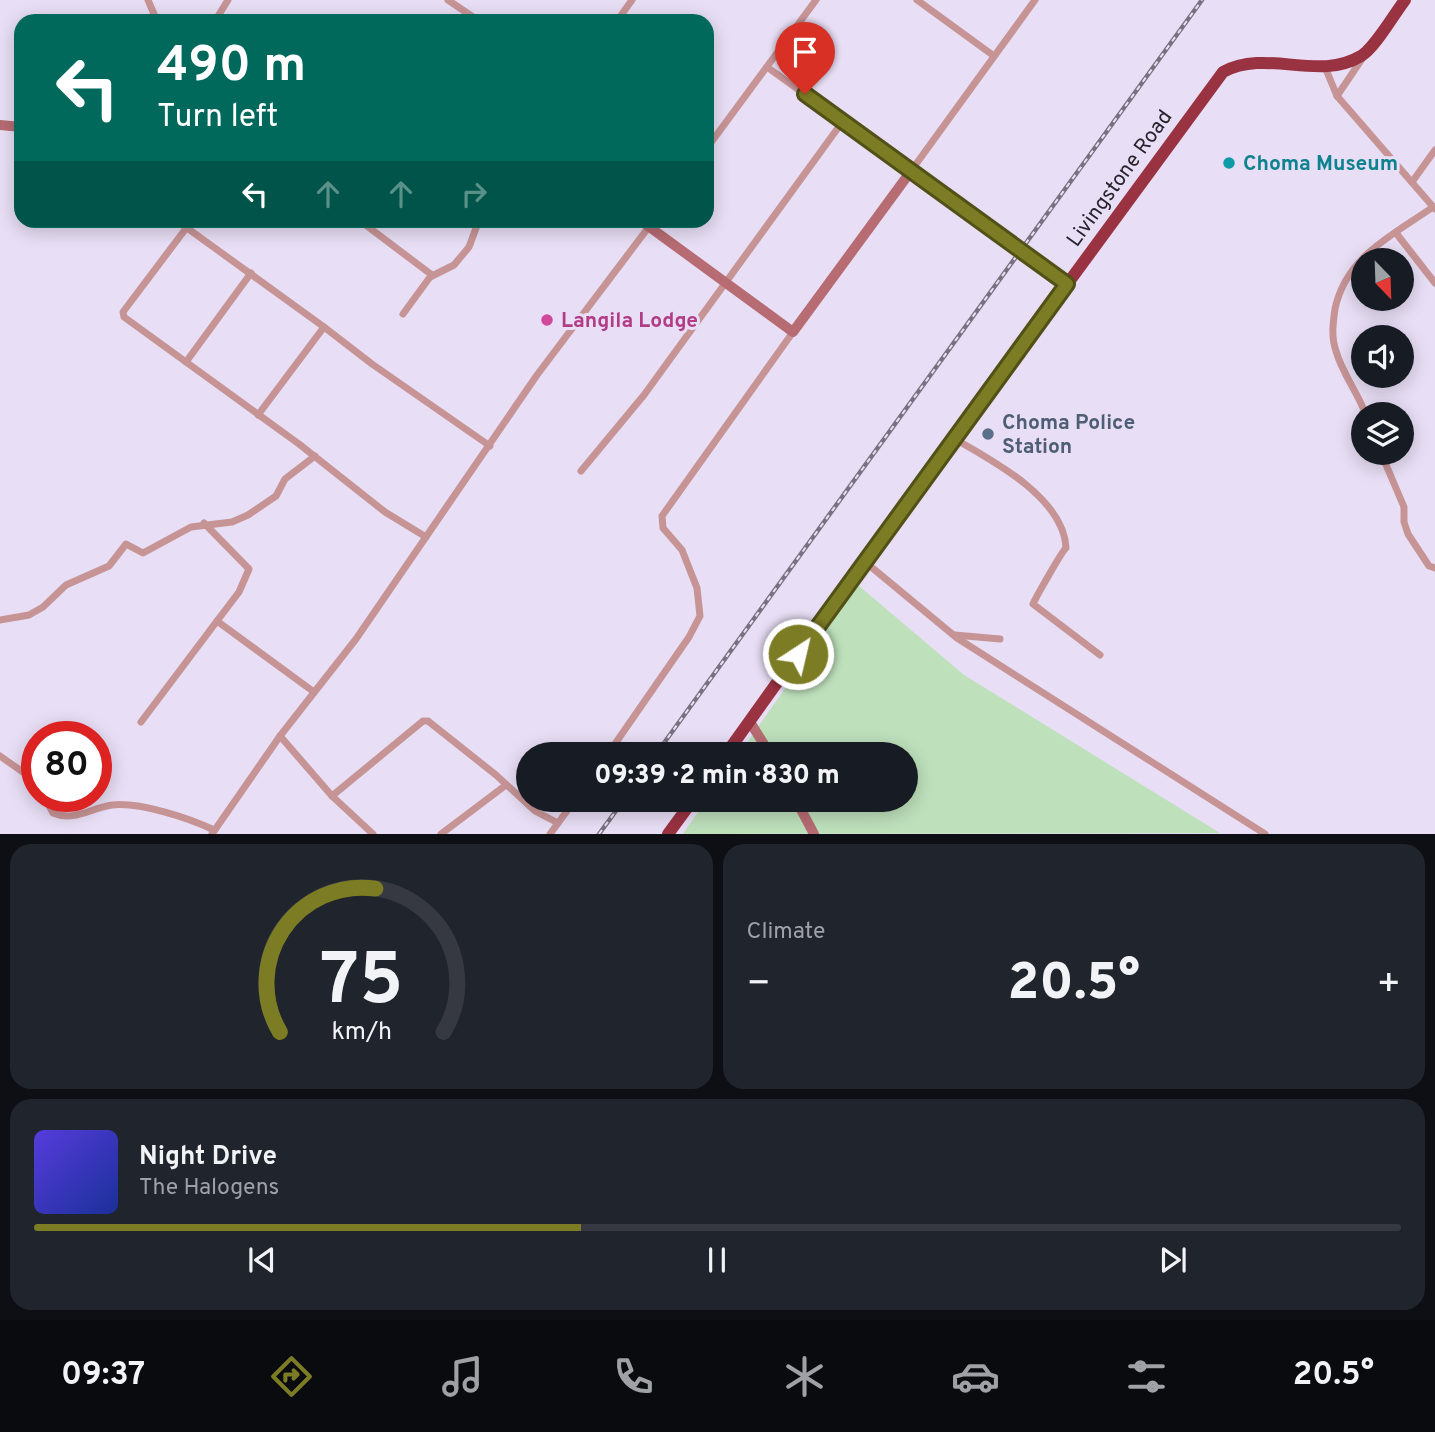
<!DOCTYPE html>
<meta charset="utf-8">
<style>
body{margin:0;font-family:Overpass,sans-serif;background:#20242c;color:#f1f3f6;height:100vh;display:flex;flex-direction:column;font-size:26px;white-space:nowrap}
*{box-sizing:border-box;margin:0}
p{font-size:23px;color:#9ea1a6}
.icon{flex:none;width:38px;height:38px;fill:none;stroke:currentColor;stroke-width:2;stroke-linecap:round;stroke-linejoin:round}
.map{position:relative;height:834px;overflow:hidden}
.panel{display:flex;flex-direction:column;gap:10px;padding:10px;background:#0d0f14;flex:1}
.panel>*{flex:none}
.guide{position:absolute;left:14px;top:14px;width:700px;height:214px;border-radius:21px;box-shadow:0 4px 18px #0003;background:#00695c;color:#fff;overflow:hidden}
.needle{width:46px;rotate:157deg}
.fabs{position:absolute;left:1351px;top:248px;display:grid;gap:14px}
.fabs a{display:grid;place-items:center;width:63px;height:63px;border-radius:50%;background:#171b24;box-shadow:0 4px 18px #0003;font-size:35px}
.speed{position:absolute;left:21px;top:721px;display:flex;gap:14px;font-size:35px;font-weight:700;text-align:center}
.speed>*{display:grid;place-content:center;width:91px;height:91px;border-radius:50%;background:#171b24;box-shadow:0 4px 18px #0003;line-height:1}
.speed .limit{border:10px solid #d22;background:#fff;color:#111}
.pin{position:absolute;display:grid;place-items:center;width:60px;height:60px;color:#fff;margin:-72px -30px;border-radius:50% 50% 50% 0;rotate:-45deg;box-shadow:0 0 7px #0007}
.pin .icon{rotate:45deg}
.me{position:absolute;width:77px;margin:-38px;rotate:35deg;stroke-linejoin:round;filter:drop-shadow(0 0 5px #0008)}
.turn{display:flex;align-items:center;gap:24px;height:147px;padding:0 28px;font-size:32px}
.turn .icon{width:91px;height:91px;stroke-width:2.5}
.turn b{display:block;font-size:49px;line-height:60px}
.lanes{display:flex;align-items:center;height:66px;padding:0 28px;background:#0003;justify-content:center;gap:35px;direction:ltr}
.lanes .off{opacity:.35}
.big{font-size:52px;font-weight:800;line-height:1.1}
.panel .tile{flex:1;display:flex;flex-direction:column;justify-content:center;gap:10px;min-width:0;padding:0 24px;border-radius:21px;background:#20242c}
.panel .dial{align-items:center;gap:0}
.dial svg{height:182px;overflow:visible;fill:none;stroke:#363941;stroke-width:7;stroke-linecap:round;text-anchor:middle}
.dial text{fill:#f1f3f6;stroke:none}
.song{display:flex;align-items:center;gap:21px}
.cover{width:84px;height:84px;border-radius:10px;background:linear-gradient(135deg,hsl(250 70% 55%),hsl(230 70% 35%))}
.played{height:7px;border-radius:4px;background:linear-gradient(90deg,#7c7c24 40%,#363941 40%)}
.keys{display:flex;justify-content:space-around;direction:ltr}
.heat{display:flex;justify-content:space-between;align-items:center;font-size:38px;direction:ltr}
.panel .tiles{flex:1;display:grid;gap:10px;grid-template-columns:1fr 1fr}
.tile:last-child{grid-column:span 2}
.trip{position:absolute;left:516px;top:742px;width:402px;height:70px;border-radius:35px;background:#171b24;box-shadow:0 4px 18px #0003;font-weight:800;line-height:70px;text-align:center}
.dock{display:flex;height:112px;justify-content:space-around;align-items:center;background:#090b0e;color:#9ea1a6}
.dock .icon{width:49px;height:49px}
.dock .active{color:#7c7c24}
.dock b{font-size:32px;color:#f1f3f6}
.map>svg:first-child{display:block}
</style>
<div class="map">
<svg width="1435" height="834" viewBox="0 0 1435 834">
<rect width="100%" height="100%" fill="#e8def5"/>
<path fill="#bee0bb" d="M858,585L964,675L1220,833L683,834L706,800H906V754H739Z"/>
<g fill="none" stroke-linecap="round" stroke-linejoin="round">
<g stroke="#c79496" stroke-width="7">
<path d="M148,0L157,21"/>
<path d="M448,0L479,21"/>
<path d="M917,0L994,56"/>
<path d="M215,21L228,0"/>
<path d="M617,21L632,0"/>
<path d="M767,67L911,171L1035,0"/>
<path d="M1325,67L1337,96L1364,56"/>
<path d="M1337,96L1435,209"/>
<path d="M707,148L816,0"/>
<path d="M1412,182L1435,150"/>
<path d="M176,220L324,327L372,364L490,446"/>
<path d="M359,220L432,275"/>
<path d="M187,227L123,312L124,317L299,444L385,512L426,537"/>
<path d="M1396,233L1435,283"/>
<path d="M403,314L430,277L454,265L469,247L479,220"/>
<path d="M186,362L251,273"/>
<path d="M258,415L324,327"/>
<path d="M1366,415C1358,393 1342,373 1336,351C1331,337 1333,323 1335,309C1346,256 1393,235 1433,207"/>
<path d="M953,438C992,460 1064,498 1066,548C1062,551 1035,599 1033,604L1100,655"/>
<path d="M1381,453L1404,507V522L1408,534L1429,566L1435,568"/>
<path d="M581,471L644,395L843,121"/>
<path d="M204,523L249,569L239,592L217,621"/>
<path d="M864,561L957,638L1265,834"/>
<path d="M0,620L29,615L43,607L66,585L109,566L126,544L143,553L191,527L232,522L248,515L276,496L285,479L315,456"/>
<path d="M955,635L1000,639"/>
<path d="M141,722L217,621L314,692"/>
<path d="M280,736L332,796L373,834"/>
<path d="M608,754L689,637L700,616L697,588L682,550L663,528L662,516L793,332"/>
<path d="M0,756L27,775L37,787"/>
<path d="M44,796L53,813C74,822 91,808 112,805C140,802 189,818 214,830"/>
<path d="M332,796L423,721H428L496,775L535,811L558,823"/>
<path d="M212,834L280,736L356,639L537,375L654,220"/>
<path d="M441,834L506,785"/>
<path d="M550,834L575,800"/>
</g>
<g stroke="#b66c72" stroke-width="10">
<path d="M0,125L21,127"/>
<path d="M640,220L793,332L911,171L1067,283"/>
<path d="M750,722L770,754"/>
<path d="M796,800L814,834"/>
</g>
<g stroke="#993241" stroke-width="12">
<path d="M726,754L864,561L1223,72C1267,48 1318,82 1361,56C1375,48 1394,14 1405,0"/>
<path d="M668,834L693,800"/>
</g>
<g stroke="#787180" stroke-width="4.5">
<g id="rail">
<path d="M656,754L1202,0"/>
<path d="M599,834L624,800"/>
</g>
</g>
<use href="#rail" stroke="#e8def5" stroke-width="2" stroke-dasharray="5" stroke-linecap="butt"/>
</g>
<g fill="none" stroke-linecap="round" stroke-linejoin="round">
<g stroke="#515117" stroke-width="18">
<path id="route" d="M798,654L1067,284L805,94"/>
</g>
<use href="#route" stroke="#7c7c24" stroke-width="12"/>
</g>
<circle fill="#0f9aa8" stroke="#e8def5" stroke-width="2.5" cx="1229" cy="163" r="7"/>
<circle fill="#d1479c" stroke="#e8def5" stroke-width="2.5" cx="547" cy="320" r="7"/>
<circle fill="#5c6f8a" stroke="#e8def5" stroke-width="2.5" cx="988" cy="434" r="7"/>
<g text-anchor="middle" stroke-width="6" stroke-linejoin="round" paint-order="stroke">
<g font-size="21" font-weight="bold" fill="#0d838f" stroke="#e8def5" text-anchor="start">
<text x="1243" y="170">Choma Museum</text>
</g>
<g font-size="21" fill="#28242d" stroke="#e8def5">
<text transform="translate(1119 178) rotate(-54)" y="7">Livingstone Road</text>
</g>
<g font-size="21" font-weight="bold" fill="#b23c85" stroke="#e8def5" text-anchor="start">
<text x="561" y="327">Langila Lodge</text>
</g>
<g font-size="21" font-weight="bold" fill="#4e5e75" stroke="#e8def5" text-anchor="start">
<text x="1002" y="429">Choma Police<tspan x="1002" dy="24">Station</tspan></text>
</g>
</g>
</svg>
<div class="fabs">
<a><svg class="needle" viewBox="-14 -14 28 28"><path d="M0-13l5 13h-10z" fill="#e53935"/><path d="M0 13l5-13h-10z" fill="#9ea1a6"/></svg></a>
<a><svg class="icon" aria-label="sound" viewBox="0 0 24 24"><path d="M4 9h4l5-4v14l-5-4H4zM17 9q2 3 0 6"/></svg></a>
<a><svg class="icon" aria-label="layers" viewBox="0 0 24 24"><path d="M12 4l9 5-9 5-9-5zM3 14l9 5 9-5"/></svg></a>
</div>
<div class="speed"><div class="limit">80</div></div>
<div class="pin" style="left:805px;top:94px;background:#d93025"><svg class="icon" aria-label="arrive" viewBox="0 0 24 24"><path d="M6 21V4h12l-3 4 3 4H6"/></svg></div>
<svg class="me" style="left:798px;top:654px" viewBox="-20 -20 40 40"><circle r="17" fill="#7c7c24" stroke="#fff" stroke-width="3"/><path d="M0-11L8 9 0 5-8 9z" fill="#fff"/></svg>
<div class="trip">09:39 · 2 min · 830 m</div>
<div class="guide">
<div class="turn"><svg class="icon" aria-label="left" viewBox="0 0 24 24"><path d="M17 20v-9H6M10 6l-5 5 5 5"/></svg><div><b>490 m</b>Turn left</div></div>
<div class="lanes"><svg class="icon" aria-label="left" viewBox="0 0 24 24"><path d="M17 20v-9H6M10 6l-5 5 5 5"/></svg><svg class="icon off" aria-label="ahead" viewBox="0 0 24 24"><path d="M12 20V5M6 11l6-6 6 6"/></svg><svg class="icon off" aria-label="ahead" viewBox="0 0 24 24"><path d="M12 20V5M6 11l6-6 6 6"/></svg><svg class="icon off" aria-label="right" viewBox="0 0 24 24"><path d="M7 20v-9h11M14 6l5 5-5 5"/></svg></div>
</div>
</div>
<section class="panel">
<div class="tiles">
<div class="tile dial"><svg viewBox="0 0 100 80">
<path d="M14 69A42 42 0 1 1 86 69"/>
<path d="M14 69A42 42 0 0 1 56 6" stroke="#7c7c24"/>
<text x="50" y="56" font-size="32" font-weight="700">75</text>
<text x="50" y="72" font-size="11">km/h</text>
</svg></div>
<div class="tile"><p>Climate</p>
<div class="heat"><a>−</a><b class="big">20.5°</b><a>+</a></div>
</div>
<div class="tile">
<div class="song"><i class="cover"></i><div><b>Night Drive</b><p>The Halogens</p></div></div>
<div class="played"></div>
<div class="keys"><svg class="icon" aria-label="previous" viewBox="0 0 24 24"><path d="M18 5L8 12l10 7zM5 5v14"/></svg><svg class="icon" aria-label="pause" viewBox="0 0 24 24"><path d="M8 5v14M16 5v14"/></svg><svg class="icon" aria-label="next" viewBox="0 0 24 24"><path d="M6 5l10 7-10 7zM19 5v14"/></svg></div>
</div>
</div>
</section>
<nav class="dock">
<b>09:37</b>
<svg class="icon active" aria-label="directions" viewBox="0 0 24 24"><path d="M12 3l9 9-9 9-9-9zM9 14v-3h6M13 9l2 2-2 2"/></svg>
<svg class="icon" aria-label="music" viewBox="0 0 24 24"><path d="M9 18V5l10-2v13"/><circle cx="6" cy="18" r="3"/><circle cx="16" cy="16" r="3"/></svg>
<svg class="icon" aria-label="phone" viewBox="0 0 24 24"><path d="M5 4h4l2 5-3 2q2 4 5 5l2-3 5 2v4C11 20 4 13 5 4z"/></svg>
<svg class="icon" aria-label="climate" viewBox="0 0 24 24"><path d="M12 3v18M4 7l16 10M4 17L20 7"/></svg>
<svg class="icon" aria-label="car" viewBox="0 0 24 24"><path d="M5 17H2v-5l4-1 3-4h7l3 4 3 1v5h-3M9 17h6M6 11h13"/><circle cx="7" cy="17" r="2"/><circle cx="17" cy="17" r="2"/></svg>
<svg class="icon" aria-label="filters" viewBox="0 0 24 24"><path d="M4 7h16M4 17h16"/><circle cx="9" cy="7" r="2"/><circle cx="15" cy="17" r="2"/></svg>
<b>20.5°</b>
</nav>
